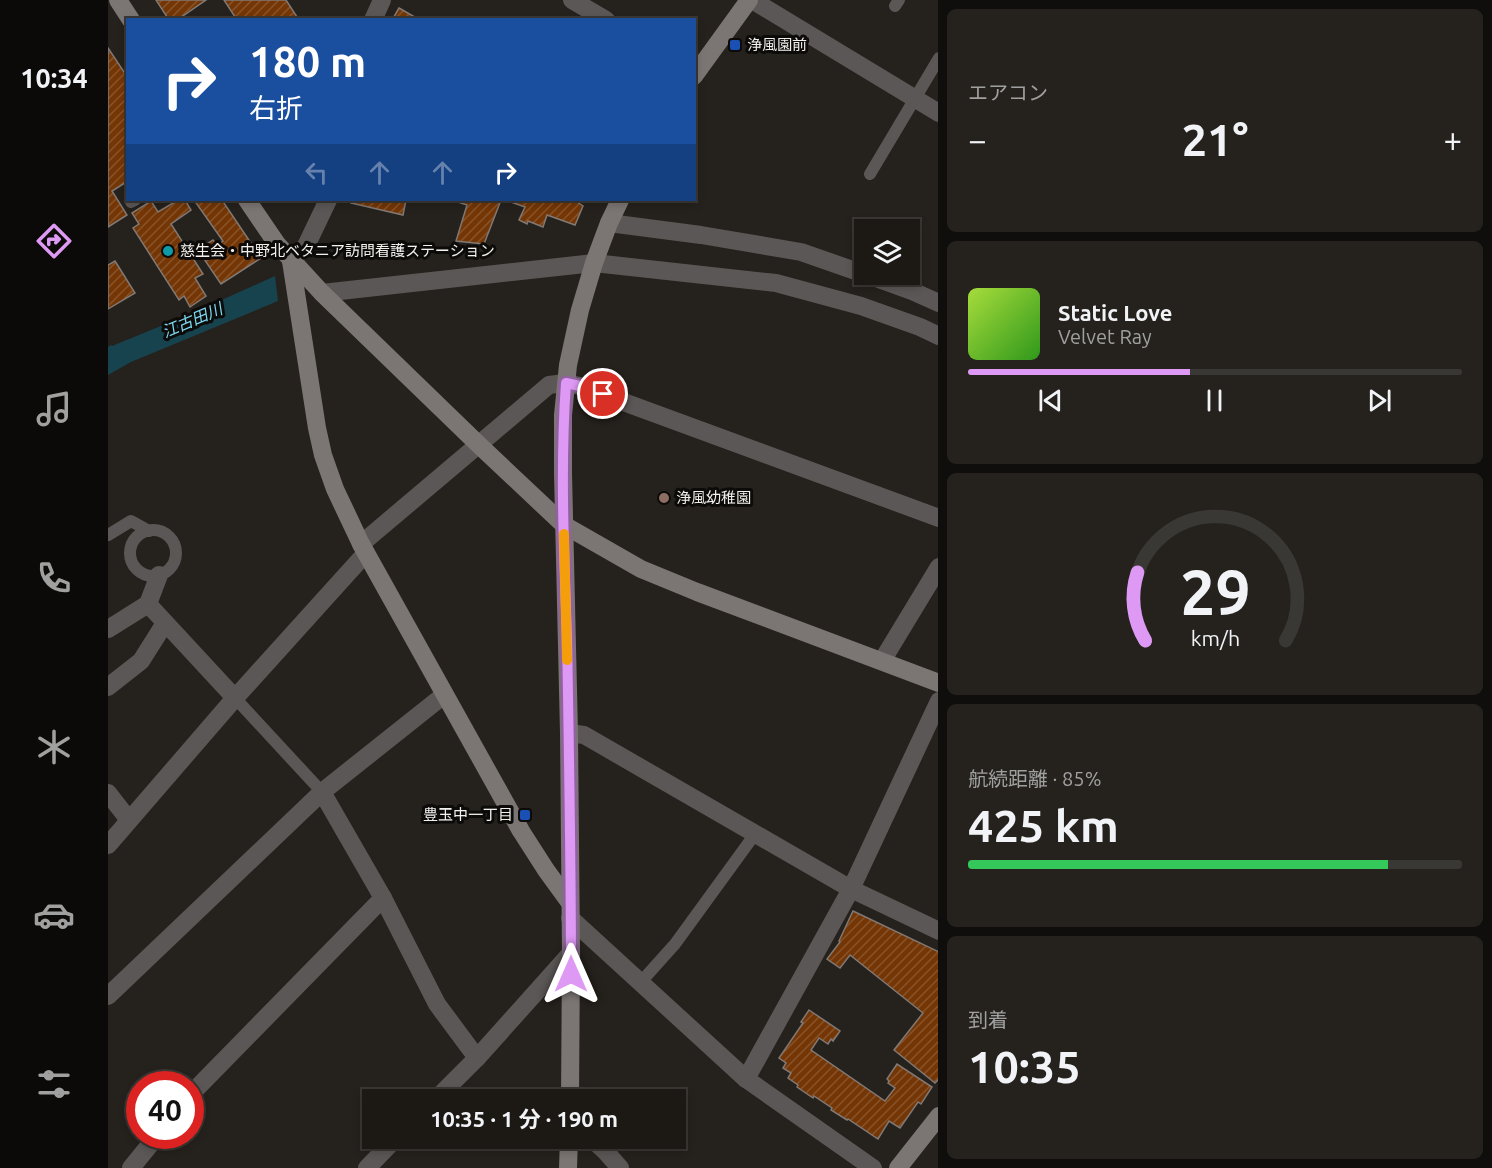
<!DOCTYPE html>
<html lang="ja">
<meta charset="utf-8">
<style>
body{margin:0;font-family:Ubuntu,"Noto Sans JP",sans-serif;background:#25221e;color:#f1f3f6;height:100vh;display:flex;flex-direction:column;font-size:22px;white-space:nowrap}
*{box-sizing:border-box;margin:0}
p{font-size:20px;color:#a0a0a0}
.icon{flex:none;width:33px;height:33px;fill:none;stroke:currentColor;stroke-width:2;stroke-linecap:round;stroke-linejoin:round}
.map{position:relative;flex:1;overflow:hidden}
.side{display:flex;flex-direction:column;gap:9px;padding:9px;background:#0f0e0c;width:554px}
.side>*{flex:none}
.banner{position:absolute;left:18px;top:18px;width:570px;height:183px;border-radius:0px;box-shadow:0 3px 9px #0003,0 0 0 2px #3a3834;background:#1a4fa0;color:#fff;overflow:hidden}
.tools{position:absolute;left:746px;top:219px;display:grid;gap:12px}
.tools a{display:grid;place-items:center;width:66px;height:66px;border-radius:0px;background:#1c1915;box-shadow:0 3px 9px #0003,0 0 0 2px #3a3834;font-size:30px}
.speed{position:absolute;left:18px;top:1071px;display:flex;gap:12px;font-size:30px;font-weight:700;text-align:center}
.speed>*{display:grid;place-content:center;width:78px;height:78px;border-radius:50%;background:#1c1915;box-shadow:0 3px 9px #0003,0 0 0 2px #3a3834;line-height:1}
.speed .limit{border:9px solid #d22;background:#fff;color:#111}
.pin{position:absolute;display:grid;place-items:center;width:51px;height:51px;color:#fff;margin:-26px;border:3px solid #fff;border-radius:50%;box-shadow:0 2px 6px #0007}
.me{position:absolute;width:66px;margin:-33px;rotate:0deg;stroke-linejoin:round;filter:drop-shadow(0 0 4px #0008)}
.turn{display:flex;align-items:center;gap:21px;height:126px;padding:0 24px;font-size:27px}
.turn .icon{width:78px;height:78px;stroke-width:2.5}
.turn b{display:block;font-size:42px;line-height:51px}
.lanes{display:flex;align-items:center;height:57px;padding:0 24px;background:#0003;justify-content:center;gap:30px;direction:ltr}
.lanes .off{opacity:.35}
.big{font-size:45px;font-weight:700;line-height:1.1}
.side .tile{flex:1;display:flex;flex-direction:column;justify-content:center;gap:9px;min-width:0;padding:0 21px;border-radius:9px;background:#25221e}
.side .dial{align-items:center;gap:0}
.dial svg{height:156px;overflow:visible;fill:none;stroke:#3a3834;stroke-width:7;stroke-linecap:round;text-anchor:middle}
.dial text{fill:#f1f3f6;stroke:none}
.song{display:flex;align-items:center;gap:18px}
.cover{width:72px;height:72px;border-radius:9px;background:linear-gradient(135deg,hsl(80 70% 55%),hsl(110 70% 35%))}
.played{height:6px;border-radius:3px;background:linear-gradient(90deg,#dd99f3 45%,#3a3834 45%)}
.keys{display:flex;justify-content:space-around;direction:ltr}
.heat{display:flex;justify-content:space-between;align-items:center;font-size:33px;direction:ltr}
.charge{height:9px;border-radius:4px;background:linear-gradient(90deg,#34c759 85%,#3a3834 0)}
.trip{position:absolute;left:254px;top:1089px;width:324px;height:60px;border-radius:0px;background:#1c1915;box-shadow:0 3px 9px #0003,0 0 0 2px #3a3834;font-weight:700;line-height:60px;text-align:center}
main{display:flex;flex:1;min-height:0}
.menu{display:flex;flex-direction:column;width:108px;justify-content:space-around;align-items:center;background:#0b0a08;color:#a0a0a0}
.menu .icon{width:42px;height:42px}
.menu .current{color:#dd99f3}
.menu b{font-size:27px;color:#f1f3f6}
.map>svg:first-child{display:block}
</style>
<main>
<nav class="menu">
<b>10:34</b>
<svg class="icon current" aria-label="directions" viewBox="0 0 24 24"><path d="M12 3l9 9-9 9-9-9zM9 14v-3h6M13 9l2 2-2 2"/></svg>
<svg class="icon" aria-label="music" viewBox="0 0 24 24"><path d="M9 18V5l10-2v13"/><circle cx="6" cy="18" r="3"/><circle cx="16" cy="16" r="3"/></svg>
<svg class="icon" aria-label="phone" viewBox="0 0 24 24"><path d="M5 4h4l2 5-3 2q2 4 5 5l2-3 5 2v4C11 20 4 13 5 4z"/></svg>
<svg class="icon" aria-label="climate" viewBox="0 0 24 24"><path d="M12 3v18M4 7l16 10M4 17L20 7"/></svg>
<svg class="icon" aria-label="car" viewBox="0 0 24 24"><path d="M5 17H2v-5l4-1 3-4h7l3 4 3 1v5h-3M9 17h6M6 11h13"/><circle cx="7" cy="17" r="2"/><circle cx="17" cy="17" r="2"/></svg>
<svg class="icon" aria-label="filters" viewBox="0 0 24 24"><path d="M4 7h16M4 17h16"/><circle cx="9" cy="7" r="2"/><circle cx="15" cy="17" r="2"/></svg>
</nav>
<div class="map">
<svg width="831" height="1168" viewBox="0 0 831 1168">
<defs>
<pattern id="building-hatch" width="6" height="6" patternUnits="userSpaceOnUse" patternTransform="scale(1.5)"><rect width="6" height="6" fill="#743605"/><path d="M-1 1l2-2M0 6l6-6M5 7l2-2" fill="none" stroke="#88532a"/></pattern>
</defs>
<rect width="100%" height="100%" fill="#25211c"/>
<path fill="#17434f" d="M167,276L170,301L23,362L0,375V347L3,345L4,346L87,312Z"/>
<g fill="url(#building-hatch)" stroke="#817975" stroke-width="1.5">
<path d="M48,0H98L69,20H61Z"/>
<path d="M116,0H178L191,20H129Z"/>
<path d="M291,8L312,20H284Z"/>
<path d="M0,48L20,78V181L4,191L19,215L0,227Z"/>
<path d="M70,200H77L83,210L63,224L95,274L87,278L98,296L82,307L76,296L71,300L25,228L31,224L24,213L43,201L50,212Z"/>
<path d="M86,200H114L153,258L113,284L90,250L105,240L109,245L115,241Z"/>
<path d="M244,200H298L295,215L243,203Z"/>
<path d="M344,200H393L376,244L348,241L359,205Z"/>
<path d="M397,200H466L475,206L467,225L439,215L435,227L420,221L419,224L411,220L417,207Z"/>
<path d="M7,261L27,293L0,309V265Z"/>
<path d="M745,911L831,952V1079L827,1083L786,1050L815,1013L742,955L732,968L719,959L732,942L731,941Z"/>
<path d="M701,1010L732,1031L725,1041L723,1039L720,1044L711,1038L703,1050L777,1101L787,1088L780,1083L781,1081L779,1079L789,1064L824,1087L813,1104L810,1102L792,1128L781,1121L770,1139L740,1119L739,1120L723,1110L724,1108L706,1096L705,1098L689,1087L690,1085L680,1078L683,1073L675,1068L678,1063L671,1058L695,1023L693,1022Z"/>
</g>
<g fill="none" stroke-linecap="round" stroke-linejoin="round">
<g stroke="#5b5756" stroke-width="12">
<path d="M787,6L791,0"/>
<path d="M762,174L831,58"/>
<path d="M23,202L27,200"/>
<circle cx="45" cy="553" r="23"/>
<path d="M0,535L23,521L41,531"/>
<path d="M127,698L214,792"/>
<path d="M532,983L567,944L647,834"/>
</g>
<g stroke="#5b5756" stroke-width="18">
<path d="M464,0L498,20"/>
<path d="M644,0L831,113"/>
<path d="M265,20L274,0"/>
<path d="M501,223L593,235L693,252L756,274"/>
<path d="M183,261L198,246L220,200"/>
<path d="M757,274L804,291L831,303"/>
<path d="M214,293L486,263L668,283L753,306L812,327L831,336"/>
<path d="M253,544L441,385L457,383L472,386L831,518"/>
<path d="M51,575L40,604L127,698"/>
<path d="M0,629L40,604"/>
<path d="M774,661L831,567"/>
<path d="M0,687L33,661L57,623"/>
<path d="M461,733L476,735L743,889L831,931"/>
<path d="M214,792L275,898L329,1004L369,1058"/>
<path d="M0,793L21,820"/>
<path d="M0,845L127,698L258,553"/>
<path d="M462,918L638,1079L765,1168"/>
<path d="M0,996L214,792L336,695"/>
<path d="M638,1079L743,889L831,701"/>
<path d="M82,1095L275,898"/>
<path d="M327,1100L369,1058L463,953"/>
<path d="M483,1138L498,1152L512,1168"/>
<path d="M23,1168L49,1136"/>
<path d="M259,1168L288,1138"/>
</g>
<g stroke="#7b7573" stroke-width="18">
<path d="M10,0L23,20"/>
<path d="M586,76L641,0"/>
<path d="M139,200L169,244L214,293L370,444L456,525L533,569L589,592L831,683"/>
<path d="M183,261L209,428L215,455L227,489L253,544L413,831L438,870L462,903"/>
<path d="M462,1100L463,953L461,733L455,473V415L460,365L472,310L486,263L501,223L512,200"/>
<path d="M460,1168L461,1138"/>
<path d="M790,1168L831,1116"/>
</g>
</g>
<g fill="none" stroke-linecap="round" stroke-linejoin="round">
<g stroke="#90639e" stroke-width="15">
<path id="route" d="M463,974C463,862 461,749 459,637C456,553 452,467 458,383L472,386L495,394"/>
</g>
<use href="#route" stroke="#dd99f3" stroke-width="10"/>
<path stroke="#f59e0b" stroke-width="10" d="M456,534L459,660"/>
</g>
<g fill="#1a4fb4" stroke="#0d0b09" stroke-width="2">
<rect x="621" y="39" width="12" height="12" rx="3"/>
<rect x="411" y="809" width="12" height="12" rx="3"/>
</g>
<circle fill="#0f9aa8" stroke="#0d0b09" stroke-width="2" cx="60" cy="251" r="6"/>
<circle fill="#8d6e63" stroke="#0d0b09" stroke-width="2" cx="556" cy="498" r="6"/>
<g text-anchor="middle" stroke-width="6" stroke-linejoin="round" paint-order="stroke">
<g font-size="15" fill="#f3f0ed" stroke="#0d0b09" text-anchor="start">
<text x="639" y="50">浄風園前</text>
<text x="72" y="256">慈生会・中野北ベタニア訪問看護ステーション</text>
<text x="568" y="503">浄風幼稚園</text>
<text x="405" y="820" text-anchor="end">豊玉中一丁目</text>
</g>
<g font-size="16" font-style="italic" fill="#7ddaf4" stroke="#0d0b09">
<text transform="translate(84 320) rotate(-23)" y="6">江古田川</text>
</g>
</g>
</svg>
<div class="tools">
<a><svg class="icon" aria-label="layers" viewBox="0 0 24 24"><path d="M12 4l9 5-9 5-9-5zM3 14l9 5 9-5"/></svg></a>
</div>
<div class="speed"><div class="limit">40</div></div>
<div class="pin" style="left:495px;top:394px;background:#d93025"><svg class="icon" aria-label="arrive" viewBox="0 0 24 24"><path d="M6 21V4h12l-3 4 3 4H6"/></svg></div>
<svg class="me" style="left:463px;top:974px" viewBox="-20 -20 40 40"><path d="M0-17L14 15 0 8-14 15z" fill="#dd99f3" stroke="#fff" stroke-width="4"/></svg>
<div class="trip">10:35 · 1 分 · 190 m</div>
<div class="banner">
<div class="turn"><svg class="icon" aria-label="right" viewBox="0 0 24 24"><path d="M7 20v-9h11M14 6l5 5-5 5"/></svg><div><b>180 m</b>右折</div></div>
<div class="lanes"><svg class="icon off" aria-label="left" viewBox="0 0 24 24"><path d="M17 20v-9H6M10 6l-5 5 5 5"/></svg><svg class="icon off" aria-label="ahead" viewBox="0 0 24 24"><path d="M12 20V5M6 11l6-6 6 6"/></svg><svg class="icon off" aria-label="ahead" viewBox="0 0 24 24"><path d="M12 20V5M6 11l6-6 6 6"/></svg><svg class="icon" aria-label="right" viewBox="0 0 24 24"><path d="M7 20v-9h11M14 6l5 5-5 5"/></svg></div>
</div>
</div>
<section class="side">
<div class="tile"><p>エアコン</p>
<div class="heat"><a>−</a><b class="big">21°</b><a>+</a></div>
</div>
<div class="tile">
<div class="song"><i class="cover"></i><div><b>Static Love</b><p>Velvet Ray</p></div></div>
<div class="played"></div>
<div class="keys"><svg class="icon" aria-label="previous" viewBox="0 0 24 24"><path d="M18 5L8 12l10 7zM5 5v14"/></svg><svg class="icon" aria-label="pause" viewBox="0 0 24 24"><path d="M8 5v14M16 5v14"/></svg><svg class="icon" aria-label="next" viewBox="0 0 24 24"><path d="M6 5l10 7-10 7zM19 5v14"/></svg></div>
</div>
<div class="tile dial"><svg viewBox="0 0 100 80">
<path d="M14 69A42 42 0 1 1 86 69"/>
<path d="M14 69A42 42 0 0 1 10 34" stroke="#dd99f3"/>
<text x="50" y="56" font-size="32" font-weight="700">29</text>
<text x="50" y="72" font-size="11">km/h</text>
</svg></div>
<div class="tile"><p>航続距離 · 85%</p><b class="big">425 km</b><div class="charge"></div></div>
<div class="tile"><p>到着</p><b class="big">10:35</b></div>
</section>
</main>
